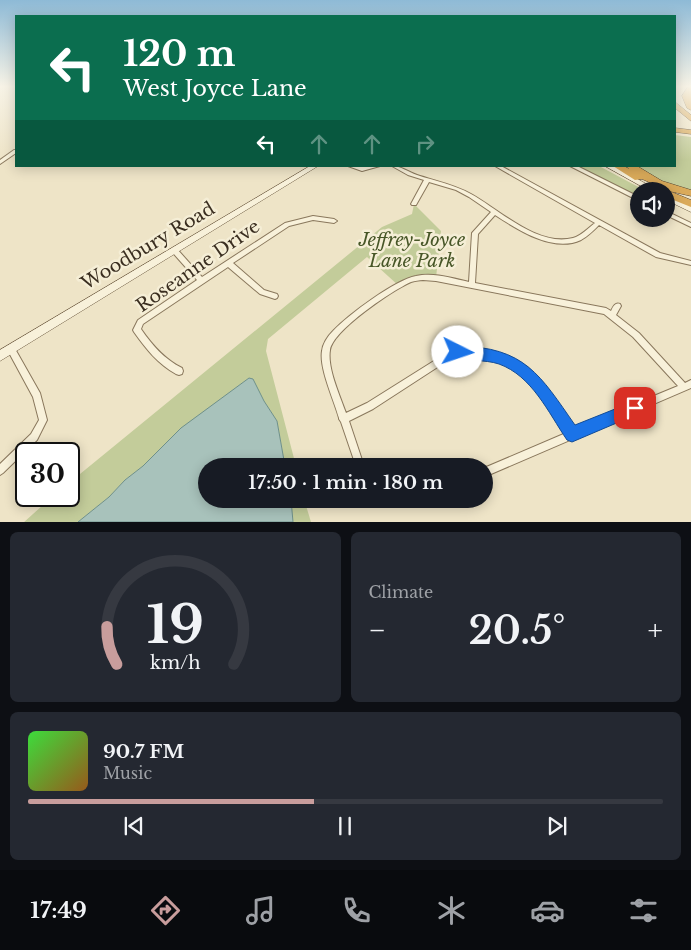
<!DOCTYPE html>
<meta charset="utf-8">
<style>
body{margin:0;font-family:"Libre Baskerville",serif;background:#242831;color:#f1f3f6;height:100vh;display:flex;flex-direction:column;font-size:19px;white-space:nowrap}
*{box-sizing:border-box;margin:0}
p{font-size:16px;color:#9ea1a6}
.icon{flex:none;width:28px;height:28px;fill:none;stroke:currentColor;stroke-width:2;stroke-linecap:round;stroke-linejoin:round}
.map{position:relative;height:522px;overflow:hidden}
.panel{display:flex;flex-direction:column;gap:10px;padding:10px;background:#0d0f14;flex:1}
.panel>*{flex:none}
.banner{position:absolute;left:15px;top:15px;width:661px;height:152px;border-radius:0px;box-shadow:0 2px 12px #0003;background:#0b6e4f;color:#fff;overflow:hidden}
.tools{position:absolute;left:630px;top:182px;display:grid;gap:10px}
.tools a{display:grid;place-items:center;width:45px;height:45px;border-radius:50%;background:#171b24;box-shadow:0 2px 12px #0003;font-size:25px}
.speed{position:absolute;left:15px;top:442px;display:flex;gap:10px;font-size:25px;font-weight:700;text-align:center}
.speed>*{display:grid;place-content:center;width:65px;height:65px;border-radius:50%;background:#171b24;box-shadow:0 2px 12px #0003;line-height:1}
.speed .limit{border:2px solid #111;border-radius:8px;background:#fff;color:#111}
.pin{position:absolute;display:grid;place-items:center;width:42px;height:42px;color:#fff;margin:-21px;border-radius:10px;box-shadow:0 2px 8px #0006}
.me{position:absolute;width:55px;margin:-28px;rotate:94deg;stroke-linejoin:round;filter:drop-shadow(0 0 4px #0008)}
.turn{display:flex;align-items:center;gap:18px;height:105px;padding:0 25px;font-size:22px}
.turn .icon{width:65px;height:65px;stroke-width:2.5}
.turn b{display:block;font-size:35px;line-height:42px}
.lanes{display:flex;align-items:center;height:48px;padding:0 25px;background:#0003;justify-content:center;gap:25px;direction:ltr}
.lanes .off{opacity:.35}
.big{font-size:38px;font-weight:600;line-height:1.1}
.panel .card{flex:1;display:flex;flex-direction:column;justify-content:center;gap:8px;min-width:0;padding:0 18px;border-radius:8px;background:#242831}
.panel .dial{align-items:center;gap:0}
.dial svg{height:130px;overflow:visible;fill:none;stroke:#363941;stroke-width:7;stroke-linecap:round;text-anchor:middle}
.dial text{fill:#f1f3f6;stroke:none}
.song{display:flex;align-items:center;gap:15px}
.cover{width:60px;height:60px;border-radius:8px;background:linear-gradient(135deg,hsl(120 70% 55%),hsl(30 70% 35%))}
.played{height:5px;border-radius:2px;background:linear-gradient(90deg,#c89d9c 45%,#363941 45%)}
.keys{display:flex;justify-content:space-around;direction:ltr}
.heat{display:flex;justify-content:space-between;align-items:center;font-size:28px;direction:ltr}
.panel .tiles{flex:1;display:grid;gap:10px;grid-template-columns:1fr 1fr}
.card:last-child{grid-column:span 2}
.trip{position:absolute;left:198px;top:458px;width:295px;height:50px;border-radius:25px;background:#171b24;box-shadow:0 2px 12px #0003;font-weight:600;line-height:50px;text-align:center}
.tab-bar{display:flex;height:80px;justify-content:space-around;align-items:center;background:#090b0e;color:#9ea1a6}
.tab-bar .icon{width:35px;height:35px}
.tab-bar .selected{color:#c89d9c}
.tab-bar b{font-size:22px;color:#f1f3f6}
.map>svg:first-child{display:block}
</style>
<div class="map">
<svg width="691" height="523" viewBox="0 0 691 523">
<rect width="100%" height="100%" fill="#eee4c7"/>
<g fill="#c3cc9a">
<path d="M675,135L691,137V191L656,181L634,166H675Z"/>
<path d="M578,166H599L646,191H639V197Z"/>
<path d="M414,204L441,231L436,278H421L399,286L367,257L268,339L266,351L296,466H285L277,421L249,378L175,434L143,466L125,480L109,497L78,522L23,523L53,496H69V483L382,227L412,214Z"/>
<path d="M291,499H304L311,522H293Z"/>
</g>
<path fill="#a8c2bb" stroke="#6e908a" d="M249,378L253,379L264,401L277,421L285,466H206V499H291L293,522H78L109,497L125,480L143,466L181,428Z"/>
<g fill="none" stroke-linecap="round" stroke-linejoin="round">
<g stroke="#89775c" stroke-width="2">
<g id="street">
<path d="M14,150H16V153L0,164V160Z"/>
<path d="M348,166H357L362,167L380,166L362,171Z"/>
<path d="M392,166C401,166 408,172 417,175C435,181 453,184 471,194C500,210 537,247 573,238C581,236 588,228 595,223L495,166H501L660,253L691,261V265L656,257L599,225C594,230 588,236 581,240C553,253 518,230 495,215L478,234L475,283L606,308L611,311C613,307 615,302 620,304L621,306L616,315L639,333L685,383L691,380V388L484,477V468L566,433L537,390L521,373L500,361L466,355L450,359L373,409L349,421L364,466H356L341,422L339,419V418C334,400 319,368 322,351C323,343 328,336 333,331C348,315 395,280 416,276C433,272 452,278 469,282L472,233L491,212L469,197L456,190L429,182L416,205H412L411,204L424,180L408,175ZM423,280L436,281L604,314L633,337L678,386L574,429L543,384L527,367L501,354L466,349L445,354L367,403L346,413C340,396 327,368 330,350C333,330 393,290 411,282C415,281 419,280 423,280Z"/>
<path d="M570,166H577L639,197V201Z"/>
<path d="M666,211L691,223V227L666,215Z"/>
<path d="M313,216L334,219L337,221L334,223L313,220L289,226L233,263L264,290L277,294L278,296L277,298L275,299L260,294L228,267L143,324L141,329C152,345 164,359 182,368L183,371L182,374L179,375L176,374C158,364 146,349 134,332L133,330L138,320L197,280L173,253L172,251L173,249H177L202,277L285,223Z"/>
<path d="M11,346L14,347L40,393L47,420L37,440L3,473L0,475V464L31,434L39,420L33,397L7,349L8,347Z"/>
<path d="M396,499H411L409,502C405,504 402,504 398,502Z"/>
</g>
</g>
<g stroke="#6b583f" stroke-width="1">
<g id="secondary">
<path d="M310,166H318L0,361V350Z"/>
<path d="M605,166H614L659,191H650Z"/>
<path d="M666,195L691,206V212L666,200Z"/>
</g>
</g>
<g stroke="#574530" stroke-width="1">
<g id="highway">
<path d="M688,87H691V110L687,108L682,96Z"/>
<path d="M675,102L691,115V121L675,108Z"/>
<path d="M675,128L691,130V134L675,132Z"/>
<path d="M613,166H624L629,169L627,166H637L662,181L691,190V196L669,191L691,200V207L666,197V191H662H669L642,179L635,180Z"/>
</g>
</g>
<use href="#street" fill="#f8f1da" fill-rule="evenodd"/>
<use href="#secondary" fill="#f8f1da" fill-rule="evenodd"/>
<use href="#highway" fill="#daaa5a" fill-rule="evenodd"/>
</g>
<linearGradient id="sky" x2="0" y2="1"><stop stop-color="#8ebad6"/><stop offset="0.54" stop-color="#f7f3e6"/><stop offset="1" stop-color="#f7f3e6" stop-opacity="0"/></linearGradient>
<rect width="691" height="160" fill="url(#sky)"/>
<path fill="#1a73e8" stroke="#114b97" d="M458,346C525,347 540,375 575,425L635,401L640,403L642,408L640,413L572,442L567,440C548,412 532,376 499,364C484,359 467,362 453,357L451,352L453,348Z"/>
<g text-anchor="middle" stroke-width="5" stroke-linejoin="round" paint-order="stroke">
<g font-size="18" font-style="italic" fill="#475627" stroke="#f5eed6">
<text x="412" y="246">Jeffrey-Joyce<tspan x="412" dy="21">Lane Park</tspan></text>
</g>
<g font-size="18" fill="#3a2e20" stroke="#f5eed6">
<text transform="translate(148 246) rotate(-31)" y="6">Woodbury Road</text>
<text transform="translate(198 266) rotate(-35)" y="6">Roseanne Drive</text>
</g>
</g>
</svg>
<div class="tools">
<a><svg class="icon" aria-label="sound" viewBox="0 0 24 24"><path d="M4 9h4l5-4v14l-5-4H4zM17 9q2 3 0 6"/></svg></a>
</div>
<div class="speed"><div class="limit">30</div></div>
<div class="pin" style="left:635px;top:408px;background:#d93025"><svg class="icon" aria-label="arrive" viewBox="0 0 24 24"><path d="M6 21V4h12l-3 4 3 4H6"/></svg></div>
<svg class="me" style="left:458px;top:352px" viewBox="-20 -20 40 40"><circle r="19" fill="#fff"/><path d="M0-13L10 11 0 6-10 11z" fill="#1a73e8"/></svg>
<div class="trip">17:50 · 1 min · 180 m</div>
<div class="banner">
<div class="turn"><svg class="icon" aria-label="left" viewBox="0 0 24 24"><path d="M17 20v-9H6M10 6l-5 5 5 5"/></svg><div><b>120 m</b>West Joyce Lane</div></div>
<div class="lanes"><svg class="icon" aria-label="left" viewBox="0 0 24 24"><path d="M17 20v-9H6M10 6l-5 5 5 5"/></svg><svg class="icon off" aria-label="ahead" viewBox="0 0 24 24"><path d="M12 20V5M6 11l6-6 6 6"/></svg><svg class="icon off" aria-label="ahead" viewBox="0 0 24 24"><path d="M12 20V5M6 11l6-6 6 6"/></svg><svg class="icon off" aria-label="right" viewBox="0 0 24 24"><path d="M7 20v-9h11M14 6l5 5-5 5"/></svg></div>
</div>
</div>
<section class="panel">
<div class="tiles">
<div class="card dial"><svg viewBox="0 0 100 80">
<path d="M14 69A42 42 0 1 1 86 69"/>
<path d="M14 69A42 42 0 0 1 8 46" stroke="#c89d9c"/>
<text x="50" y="56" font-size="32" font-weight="700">19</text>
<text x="50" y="72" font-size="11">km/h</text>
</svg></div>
<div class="card"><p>Climate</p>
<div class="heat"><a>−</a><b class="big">20.5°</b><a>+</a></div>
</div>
<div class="card">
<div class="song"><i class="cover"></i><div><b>90.7 FM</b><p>Music</p></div></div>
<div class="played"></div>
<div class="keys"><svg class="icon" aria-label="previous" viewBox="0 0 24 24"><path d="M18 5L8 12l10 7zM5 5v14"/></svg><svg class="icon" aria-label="pause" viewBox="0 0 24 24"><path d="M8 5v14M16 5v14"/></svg><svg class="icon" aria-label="next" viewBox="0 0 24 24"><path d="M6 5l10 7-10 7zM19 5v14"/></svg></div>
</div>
</div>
</section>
<nav class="tab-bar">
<b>17:49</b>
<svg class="icon selected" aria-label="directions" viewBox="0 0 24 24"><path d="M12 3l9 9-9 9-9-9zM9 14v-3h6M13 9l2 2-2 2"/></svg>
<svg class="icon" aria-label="music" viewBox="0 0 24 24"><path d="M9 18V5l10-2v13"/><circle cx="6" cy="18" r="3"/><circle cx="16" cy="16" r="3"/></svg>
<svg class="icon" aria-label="phone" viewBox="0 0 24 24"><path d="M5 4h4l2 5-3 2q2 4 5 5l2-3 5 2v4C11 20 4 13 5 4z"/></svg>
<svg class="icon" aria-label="climate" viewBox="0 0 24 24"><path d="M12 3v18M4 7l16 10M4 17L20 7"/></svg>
<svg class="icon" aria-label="car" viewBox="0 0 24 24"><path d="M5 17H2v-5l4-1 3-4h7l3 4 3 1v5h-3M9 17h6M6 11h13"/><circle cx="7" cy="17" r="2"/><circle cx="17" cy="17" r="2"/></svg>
<svg class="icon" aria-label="filters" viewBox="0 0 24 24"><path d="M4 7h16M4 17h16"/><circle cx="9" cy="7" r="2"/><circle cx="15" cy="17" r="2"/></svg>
</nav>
